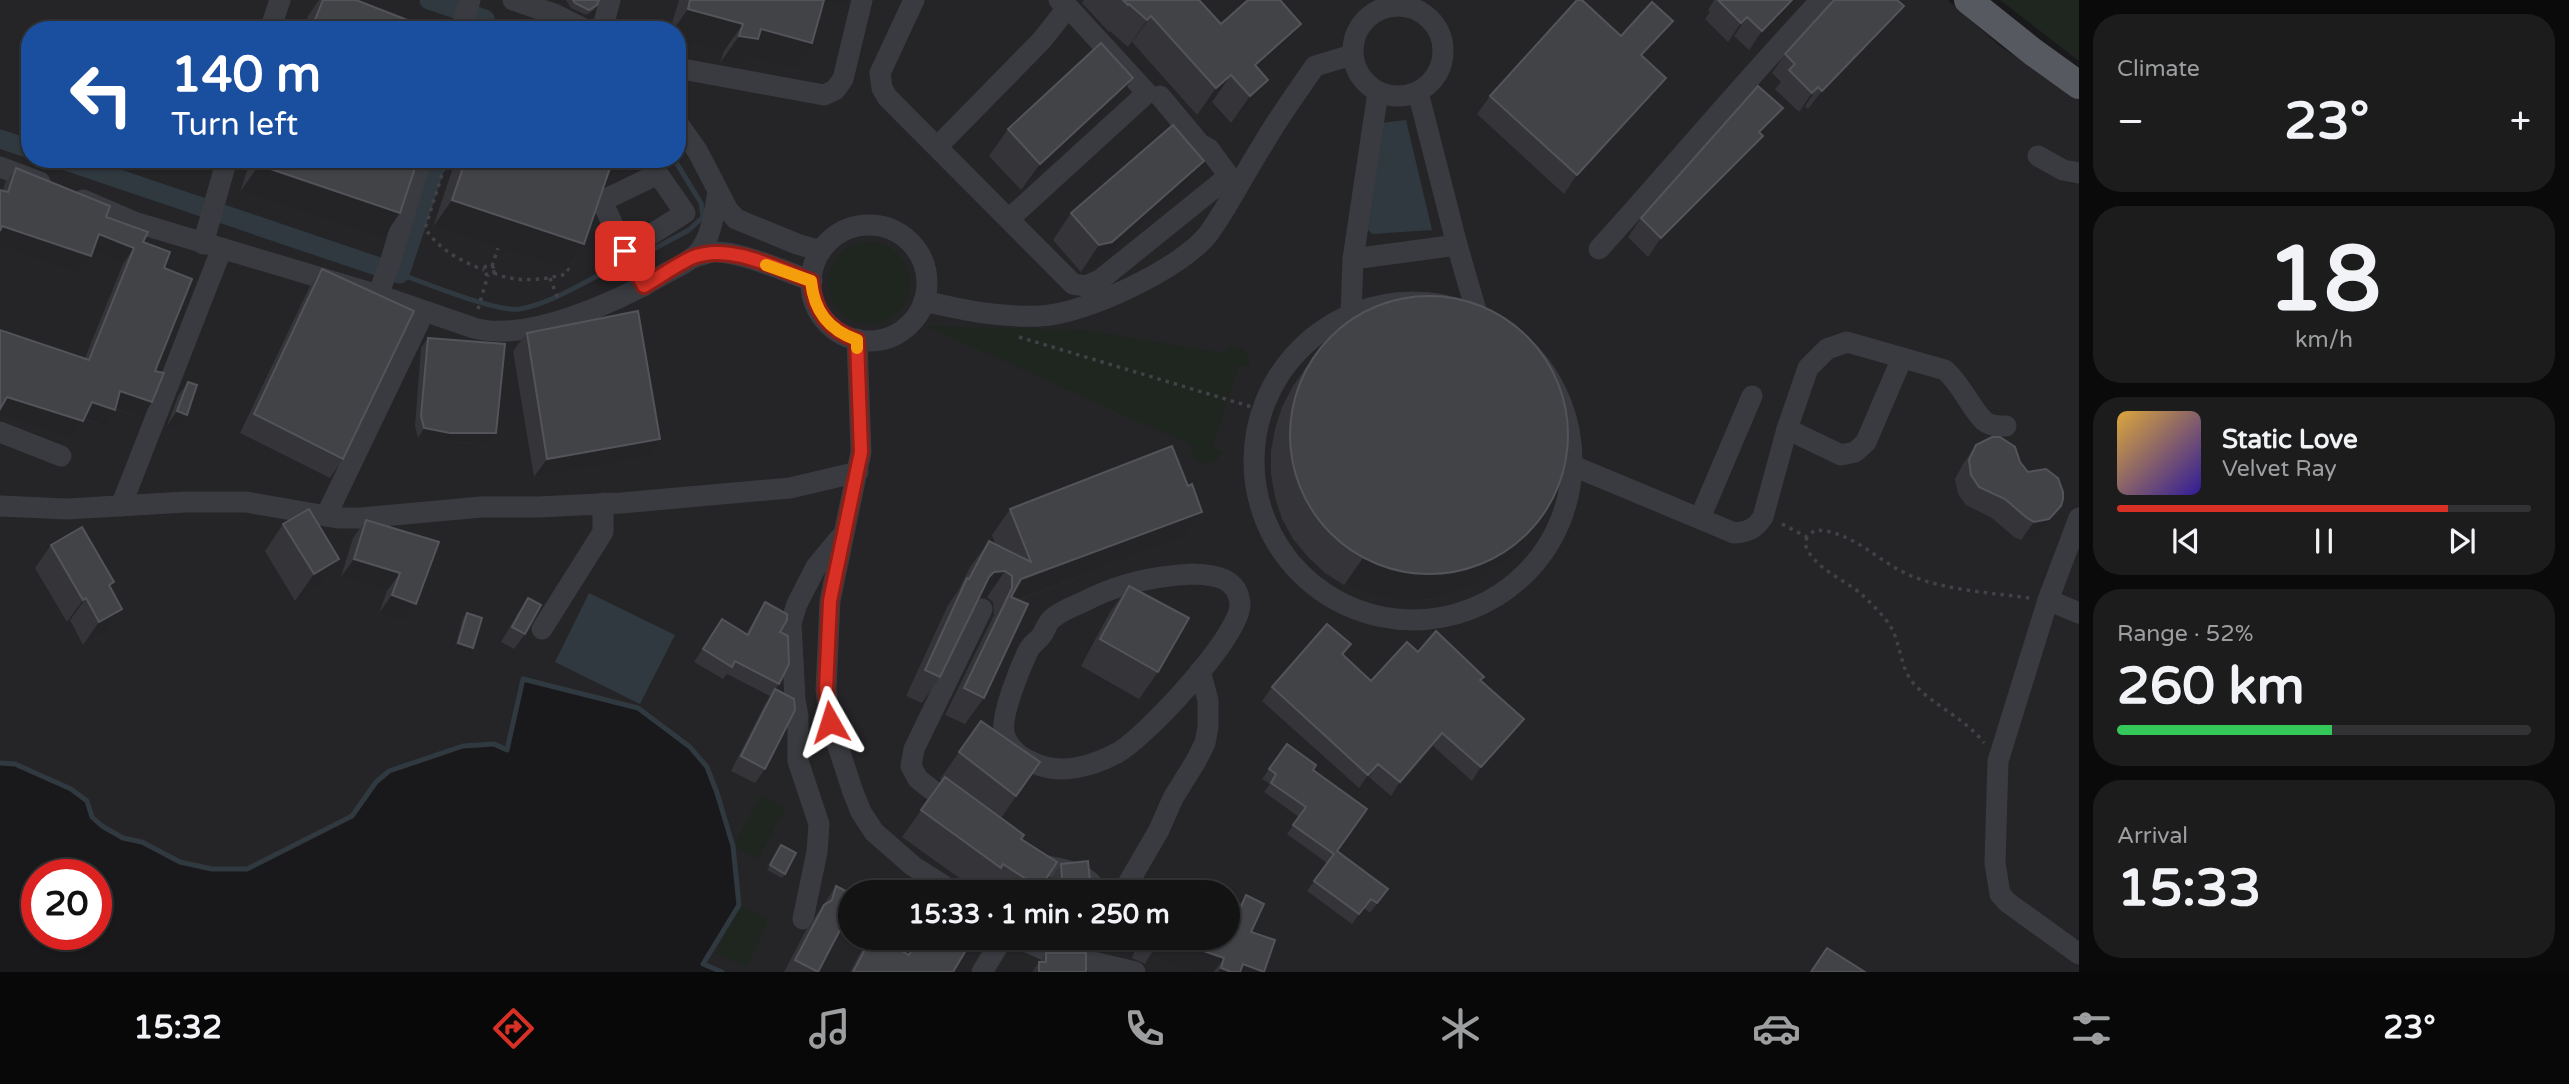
<!DOCTYPE html>
<meta charset="utf-8">
<style>
body{margin:0;font-family:"Varela Round",sans-serif;background:#1c1c1d;color:#f1f3f6;height:100vh;display:flex;flex-direction:column;font-size:26px;white-space:nowrap}
*{box-sizing:border-box;margin:0}
p{font-size:23px;color:#9d9ea0}
.icon{flex:none;width:38px;height:38px;fill:none;stroke:currentColor;stroke-width:2;stroke-linecap:round;stroke-linejoin:round}
.map{position:relative;flex:1;overflow:hidden}
.drawer{display:flex;flex-direction:column;gap:14px;padding:14px;background:#0a0a0b;width:490px}
.drawer>*{flex:none}
.guide{position:absolute;left:21px;top:21px;width:665px;height:147px;border-radius:28px;box-shadow:0 2px 5px #0004,0 0 0 2px #323234;background:#1a4fa0;color:#fff;overflow:hidden}
.speed{position:absolute;left:21px;top:859px;display:flex;gap:14px;font-size:35px;font-weight:700;text-align:center}
.speed>*{display:grid;place-content:center;width:91px;height:91px;border-radius:50%;background:#131314;box-shadow:0 2px 5px #0004,0 0 0 2px #323234;line-height:1}
.speed .limit{border:10px solid #d22;background:#fff;color:#111}
.pin{position:absolute;display:grid;place-items:center;width:60px;height:60px;color:#fff;margin:-30px;border-radius:14px;box-shadow:0 4px 10px #0006}
.me{position:absolute;width:77px;margin:-38px;rotate:354deg;stroke-linejoin:round;filter:drop-shadow(0 0 5px #0008)}
.turn{display:flex;align-items:center;gap:24px;height:147px;padding:0 35px;font-size:32px}
.turn .icon{width:91px;height:91px;stroke-width:2.5}
.turn b{display:block;font-size:49px;line-height:60px}
.big{font-size:52px;font-weight:800;line-height:1.1}
.drawer .widget{flex:1;display:flex;flex-direction:column;justify-content:center;gap:10px;min-width:0;padding:0 24px;border-radius:28px;background:#1c1c1d}
.drawer .dial{align-items:center;gap:0}
.dial b{font-size:91px;line-height:1}
.song{display:flex;align-items:center;gap:21px}
.cover{width:84px;height:84px;border-radius:10px;background:linear-gradient(135deg,hsl(40 70% 55%),hsl(250 70% 35%))}
.played{height:7px;border-radius:4px;background:linear-gradient(90deg,#d93025 80%,#323234 80%)}
.keys{display:flex;justify-content:space-around;direction:ltr}
.heat{display:flex;justify-content:space-between;align-items:center;font-size:38px;direction:ltr}
.charge{height:10px;border-radius:5px;background:linear-gradient(90deg,#34c759 52%,#323234 0)}
.trip{position:absolute;left:838px;top:880px;width:402px;height:70px;border-radius:35px;background:#131314;box-shadow:0 2px 5px #0004,0 0 0 2px #323234;font-weight:800;line-height:70px;text-align:center}
.tab-bar{display:flex;height:112px;justify-content:space-around;align-items:center;background:#080808;color:#9d9ea0}
.tab-bar .icon{width:49px;height:49px}
.tab-bar .on{color:#d93025}
.tab-bar b{font-size:32px;color:#f1f3f6}
main{display:flex;flex:1;min-height:0}
.map>svg:first-child{display:block}
</style>
<main>
<div class="map">
<svg width="2079" height="972" viewBox="0 0 2079 972">
<rect width="100%" height="100%" fill="#19191b"/>
<path fill="#252528" fill-rule="evenodd" d="M0,0H1948L2000,46L2079,99V972H722L703,964L739,905L733,846L717,793L707,767L690,747L638,708L523,679L507,750L494,744L463,746L389,771L376,782L352,816L247,869H212L180,862L143,842L123,838L102,826L92,817L87,801L71,789L16,764L0,763ZM30,30H677V159H30ZM850,892H1228V938H850Z"/>
<g fill="#1f261f">
<path d="M2000,0H2079V61Z"/>
<circle cx="869" cy="283" r="41"/>
<path d="M926,326L1085,330L1223,353C1231,346 1237,345 1246,351L1250,366L1239,365L1212,448L1222,452L1215,462L1204,464L1193,457L1191,445Z"/>
<path d="M761,795L785,808L758,859L733,846Z"/>
<path d="M739,905L769,919L746,967L716,953Z"/>
</g>
<g fill="#2f393f">
<path d="M1406,120L1432,230L1372,234L1368,230L1381,123Z"/>
<path d="M589,593L675,635L640,704L555,662Z"/>
</g>
<g fill="none" stroke-linecap="round" stroke-linejoin="round">
<g stroke="#2f393f" stroke-width="5">
<path d="M485,19L527,30"/>
<path d="M635,259L689,230L703,217L701,203L674,159"/>
<path d="M400,274C425,283 498,313 520,309C555,303 593,276 625,262"/>
<path d="M0,763L15,764L71,789L87,801L92,817L102,826L123,838L142,842L180,862L212,869H247L352,816L376,782L389,771L463,746L494,744L507,750L523,679L638,708L690,747L707,767L717,793L733,846L739,905L703,964L722,972"/>
</g>
<g stroke="#2f393f" stroke-width="19">
<path d="M429,0L485,19L481,30"/>
<path d="M0,139L30,149"/>
<path d="M60,159L400,274L438,159"/>
</g>
<g stroke="#404247" stroke-width="3.5" stroke-dasharray="3.5 5" stroke-linecap="butt">
<path d="M447,159L425,228C439,250 461,261 484,270"/>
<circle cx="489" cy="270" r="5"/>
<path d="M492,266L498,248"/>
<path d="M494,273C515,283 544,280 566,274L570,263"/>
<path d="M550,278L559,302"/>
<path d="M478,309L488,275"/>
<path d="M1019,337L1262,410"/>
<path d="M1782,524L1807,537L1815,530C1852,531 1875,559 1907,574C1941,590 1993,593 2030,598"/>
<path d="M1807,537L1805,544C1813,568 1842,578 1860,593C1869,601 1879,611 1886,620C1902,639 1898,666 1914,684C1935,707 1965,718 1984,743"/>
</g>
<g stroke="#3a3b40" stroke-width="21">
<path d="M513,0L554,14L586,30"/>
<path d="M914,0L880,73L882,88L887,97L1073,284L1086,286L1100,280L1229,176"/>
<circle cx="1398" cy="51" r="45"/>
<path d="M270,30L280,0"/>
<path d="M461,30L470,0"/>
<path d="M602,30L610,0"/>
<path d="M677,68L824,95L835,90L843,79L862,0"/>
<path d="M1418,92L1457,245L1477,314"/>
<path d="M1160,96L1200,144L1209,149L1237,187"/>
<path d="M677,122L698,152L728,210L736,219L797,244L821,251"/>
<path d="M938,146L1042,40L1068,7L1059,0"/>
<path d="M2038,156L2063,170L2079,173"/>
<path d="M0,167L40,182"/>
<path d="M83,200L134,222L378,295L474,328C528,343 619,301 666,273C677,267 689,262 698,253C712,236 714,213 718,192"/>
<path d="M1009,219L1147,93L1068,7"/>
<circle cx="869" cy="283" r="58"/>
<path d="M203,244L227,159"/>
<path d="M1599,249C1674,166 1745,81 1821,0"/>
<path d="M625,251L685,213L658,174L602,201C615,230 628,259 644,286"/>
<path d="M692,258C698,256 706,253 714,252C740,251 787,272 812,281"/>
<path d="M1353,259L1457,245"/>
<path d="M378,295L391,260L421,159"/>
<path d="M924,301C962,310 1001,318 1040,316C1083,315 1183,268 1209,233C1229,205 1244,174 1262,146C1278,118 1297,92 1315,66L1352,55"/>
<circle cx="1413" cy="461" r="159"/>
<path d="M1351,314L1353,259L1378,92"/>
<path d="M857,339L861,452L830,601L826,690L830,722L853,792L861,812L874,832L913,866L954,892"/>
<path d="M1787,429L1841,455L1855,452L1866,442L1902,358"/>
<path d="M0,432L61,456"/>
<path d="M1571,465L1734,533C1748,532 1755,529 1763,517L1787,429L1808,368L1827,349L1847,342L1945,370C1962,385 1970,407 1984,421C1990,426 1998,426 2006,426"/>
<path d="M0,506L67,509L186,502H246L338,518H361L481,507H538L621,503L790,488L858,472"/>
<path d="M121,506L222,248"/>
<path d="M326,516L424,312"/>
<path d="M1700,518L1752,396"/>
<path d="M2079,518L2048,600L1998,761L1995,863L2000,894L2007,902L2079,954"/>
<path d="M1193,574C1214,575 1238,577 1240,604C1241,635 1145,738 1117,753C1093,766 1062,775 1036,764C1021,758 1007,749 1004,732C1001,714 1020,668 1028,651C1031,644 1038,641 1042,635C1046,629 1047,622 1053,618C1061,611 1071,607 1081,603C1117,584 1152,576 1193,574Z"/>
<path d="M2048,600L2079,613"/>
<path d="M542,629L603,532V503"/>
<path d="M955,808L918,779L911,766L914,749L982,609"/>
<path d="M1027,860C1052,871 1082,865 1098,892"/>
<path d="M1123,892L1159,830L1173,798L1196,761L1205,743L1208,727V700L1200,671"/>
<path d="M803,919L817,852L819,824L798,761V716L795,700L791,623L797,604L816,567L840,538"/>
<path d="M1018,938L1047,951L1135,972"/>
<path d="M982,972L1003,938"/>
</g>
<path stroke="#56595f" stroke-width="28" d="M1968,0L2033,52L2079,85"/>
</g>
<g fill="#353539">
<path d="M319,0H356L433,30H303L308,16Z"/>
<path d="M566,0H599L597,5L594,10L586,15L571,8Z"/>
<path d="M679,0H824L793,70L746,57L739,66L720,63L724,51L677,30H670Z"/>
<path d="M1084,0H1199L1221,24L1245,3L1233,0H1280L1301,24L1282,51L1260,70L1268,80L1249,107L1231,123L1212,102L1197,115L1132,42L1128,47L1110,31L1109,32L1082,3Z"/>
<path d="M1714,0H1797L1749,50L1734,36L1728,42L1705,19L1710,12L1708,10Z"/>
<path d="M1891,25L1808,109L1805,106L1799,112L1775,89L1781,82L1772,73L1785,54Z"/>
<path d="M1621,36L1660,39L1643,57L1653,96L1564,194L1477,114L1490,96Z"/>
<path d="M1133,78L1114,105L1021,190L989,156L1008,129Z"/>
<path d="M1783,108L1770,127L1761,135L1763,136L1750,155L1648,257L1628,237L1641,218Z"/>
<path d="M251,159H418L382,239L240,192Z"/>
<path d="M456,159H613L584,244L566,270L433,227Z"/>
<path d="M1204,161L1186,188L1093,269L1081,272L1053,240L1071,213Z"/>
<path d="M16,168L106,217L143,242L164,268L155,371L142,417L115,409L104,426L84,419L72,437L85,358L123,264L93,252L91,256L80,272L3,190L5,183Z"/>
<path d="M322,269L343,459L330,478L240,433L309,288Z"/>
<path d="M527,333L647,458L534,477L513,351Z"/>
<path d="M428,338L496,433L489,443L443,442L418,438L415,426L421,348Z"/>
<path d="M1312,359L1546,510L1513,555L1477,584L1456,593L1434,599L1410,601L1387,599L1365,594L1344,585L1325,573L1308,557L1293,539L1282,519L1275,497L1271,474V451L1275,429L1282,407L1293,386Z"/>
<path d="M188,382L187,415L177,429L167,426L178,396Z"/>
<path d="M1976,445L2020,462L2048,525L2036,538L2021,540L2014,537L1992,518L1966,505L1958,494L1955,479L1963,464Z"/>
<path d="M1188,486L1202,512L1184,538L1017,600L984,698L965,724L945,715L994,615L993,602L987,597L979,598L940,677L922,703L906,696L948,605L958,591L970,567L989,541L995,544L992,535L1010,509Z"/>
<path d="M366,520L416,604L404,622L379,613L387,591L341,577L353,538Z"/>
<path d="M283,524L339,559L320,586L295,601L265,551Z"/>
<path d="M51,545L114,582L110,587L122,609L107,632L83,645L70,620L67,622L35,568Z"/>
<path d="M1129,586L1158,672L1139,699L1081,666L1110,612Z"/>
<path d="M528,598L525,634L514,649L501,642L518,613Z"/>
<path d="M765,602L780,632L779,684L775,690L765,769L755,783L731,771L765,704L770,696L727,674L723,679L694,662L722,619L746,634L757,615Z"/>
<path d="M467,613L469,653L455,648L463,618Z"/>
<path d="M1351,644L1343,655L1371,681L1418,652L1481,681L1514,732L1472,781L1433,746L1391,796L1369,777L1359,788L1262,701L1272,687Z"/>
<path d="M981,721L1040,762L1001,818L1021,839L1057,862L1037,892H987L984,891L983,892H979L902,837L942,781L940,779Z"/>
<path d="M1287,744L1313,770L1337,851L1388,889L1370,913L1364,908L1352,924L1307,891L1327,863L1287,834L1299,817L1264,792L1270,784L1262,779Z"/>
<path d="M781,845L785,874L782,878L767,870Z"/>
<path d="M1061,864L1091,892H1042V891Z"/>
<path d="M836,886L819,972H784L805,932Z"/>
<path d="M1246,895L1251,932L1264,972H1191L1149,957L1145,964L1132,958L1134,952L1131,951L1136,938H1228V923L1232,916Z"/>
<path d="M871,938L908,954L918,938H945L953,972H850L860,953Z"/>
<path d="M1046,953L1086,972H1032Z"/>
</g>
<g fill="#242427">
<path d="M826,0H846L843,5Z"/>
<path d="M1233,0H1253L1250,5Z"/>
<path d="M1792,0H1797L1749,50L1762,31Z"/>
<path d="M1904,6L1891,25L1808,109L1822,91Z"/>
<path d="M688,9L743,24L724,51L677,38V30H673Z"/>
<path d="M1151,16L1132,42L1128,47L1147,20Z"/>
<path d="M1747,17L1734,36L1728,42L1741,23Z"/>
<path d="M1673,21L1660,39L1628,73L1641,55Z"/>
<path d="M1301,24L1282,51L1242,87L1255,65Z"/>
<path d="M761,29L812,43L793,70L746,57L739,66L720,63L739,36Z"/>
<path d="M1231,75L1212,102L1197,115L1216,88Z"/>
<path d="M1133,78L1114,105L1021,190L1040,164Z"/>
<path d="M1666,78L1653,96L1564,194L1577,175Z"/>
<path d="M1268,80L1249,107L1231,123L1250,96Z"/>
<path d="M1818,87L1805,106L1799,112L1812,93Z"/>
<path d="M1783,108L1770,127L1746,151L1759,132Z"/>
<path d="M1763,136L1750,155L1648,257L1661,238Z"/>
<path d="M1204,161L1186,188L1093,269L1081,272L1099,245Z"/>
<path d="M259,165L400,213L382,239L240,192Z"/>
<path d="M452,200L584,244L566,270L433,227Z"/>
<path d="M2,226L91,256L80,272L0,245V229Z"/>
<path d="M99,234L134,248L123,264L88,250Z"/>
<path d="M120,391L152,402L142,417L110,407Z"/>
<path d="M7,397L83,421L72,437L0,414V408Z"/>
<path d="M92,402L115,410L104,426L81,417Z"/>
<path d="M177,411L187,415L177,429L167,426Z"/>
<path d="M424,428L496,433L489,443L443,442L418,438Z"/>
<path d="M660,439L647,458L534,477L547,459Z"/>
<path d="M2061,506L2048,525L2036,538L2021,540L2034,522Z"/>
<path d="M1546,510L1513,555L1477,584L1456,593L1434,599L1410,601L1387,599L1365,594L1344,585L1363,558Z"/>
<path d="M1202,512L1184,538L1005,604L1021,579Z"/>
<path d="M339,559L320,586L295,601L314,574Z"/>
<path d="M354,559L400,573L387,591L341,577Z"/>
<path d="M1005,571L987,597L975,598L989,577L994,572Z"/>
<path d="M392,595L416,604L404,622L379,613Z"/>
<path d="M86,598L70,620L67,622L83,600Z"/>
<path d="M122,609L107,632L83,645L99,622Z"/>
<path d="M458,643L473,648L469,653L455,648Z"/>
<path d="M1524,719L1514,732L1472,781L1481,767Z"/>
<path d="M1442,733L1433,746L1391,796L1400,782Z"/>
<path d="M1378,764L1369,777L1359,788L1368,775Z"/>
<path d="M1140,938H1144L1134,952L1131,951Z"/>
<path d="M1160,938H1166L1224,958L1214,972H1191L1149,957L1159,943Z"/>
<path d="M1243,964L1264,972H1237Z"/>
<path d="M1221,968L1231,972H1218Z"/>
</g>
<g fill="#424347" stroke="#525459" stroke-width="2">
<path d="M323,0H356L433,30H311Z"/>
<path d="M573,0H599L597,5L589,10L575,3Z"/>
<path d="M690,0H824L812,43L761,29L758,39L739,36L743,24L688,9Z"/>
<path d="M1123,0H1199L1221,24L1248,0H1280L1301,24L1255,65L1268,80L1250,96L1231,75L1216,88L1151,16L1147,20L1129,4L1128,5Z"/>
<path d="M1577,0H1582L1621,36L1652,2L1673,21L1641,55L1666,78L1577,175L1490,96Z"/>
<path d="M1718,0H1792L1762,31L1747,17L1741,23Z"/>
<path d="M1834,0H1897L1904,6L1822,91L1818,87L1812,93L1789,70L1795,64L1785,54Z"/>
<path d="M1101,43L1133,78L1040,164L1008,129Z"/>
<path d="M1758,86L1783,108L1759,132L1763,136L1661,238L1641,218Z"/>
<path d="M1173,125L1204,161L1112,242L1099,245L1071,213Z"/>
<path d="M261,159H418L400,213L259,165Z"/>
<path d="M466,159H613L584,244L452,200Z"/>
<path d="M16,168L110,206L106,217L148,232L143,242L170,252L164,268L192,279L155,371L164,373L152,402L120,391L115,410L92,402L83,421L7,397L0,409V330L89,360L134,248L99,234L91,256L2,226L0,231V190L8,192Z"/>
<path d="M322,269L414,311L343,459L254,414Z"/>
<circle cx="1429" cy="435" r="139"/>
<path d="M638,311L660,439L547,459L527,333Z"/>
<path d="M428,338L505,344L496,433H450L424,428L421,416Z"/>
<path d="M188,382L197,385L187,415L177,411Z"/>
<path d="M1992,437H2000L2015,447L2020,462L2028,472L2046,469L2058,478L2063,492V499L2061,506L2049,519L2034,522L2027,518L2005,499L1979,487L1971,475L1969,460L1976,445Z"/>
<path d="M1172,446L1188,486L1192,484L1202,512L1021,579L1011,597L1028,604L984,698L964,688L1012,588V576L1005,571L994,572L989,577L940,677L925,670L967,578L969,579L989,541L1031,562L1010,509Z"/>
<path d="M309,509L339,559L314,574L283,524Z"/>
<path d="M366,520L439,542L416,604L392,595L400,573L354,559Z"/>
<path d="M82,527L114,582L109,585L122,609L99,622L86,598L83,600L51,545Z"/>
<path d="M1129,586L1189,618L1158,672L1100,639Z"/>
<path d="M528,598L541,605L525,634L512,627Z"/>
<path d="M765,602L787,614V620L780,632L788,636L789,664L779,684L735,661L732,667L703,649L722,619L748,635Z"/>
<path d="M467,613L482,618L473,648L458,643Z"/>
<path d="M1327,624L1351,644L1342,654L1371,681L1407,642L1418,652L1436,631L1484,677L1480,680L1524,719L1481,767L1442,733L1400,782L1378,764L1368,775L1272,687Z"/>
<path d="M775,689L794,699L795,710L765,769L741,756Z"/>
<path d="M981,721L1040,762L1016,796L959,752Z"/>
<path d="M1287,744L1316,765L1313,770L1367,809L1337,851L1388,889L1377,903L1371,899L1359,914L1314,881L1334,854L1293,825L1306,807L1271,783L1276,774L1269,769Z"/>
<path d="M945,777L1024,835L1021,839L1057,862L1040,888L1003,864L1001,868L921,810Z"/>
<path d="M781,845L796,853L785,874L770,865Z"/>
<path d="M1088,861L1091,892H1063L1061,864Z"/>
<path d="M836,886L850,893V911L818,972L795,960L824,905L832,900Z"/>
<path d="M1246,895L1264,904L1251,932L1275,940L1264,972L1243,964L1240,972H1231L1221,968L1224,958L1166,938H1228V924L1233,925Z"/>
<path d="M871,938H878L909,955L919,938H945L966,950L953,972H853Z"/>
<path d="M1148,938H1161L1159,943Z"/>
<path d="M1827,948L1865,972H1811Z"/>
<path d="M1046,953H1086V972H1039V962H1046Z"/>
</g>
<g fill="none" stroke-linecap="round" stroke-linejoin="round">
<g stroke="#8d1f18" stroke-width="18">
<path id="route" d="M625,251L644,286C659,277 675,266 691,258C728,242 776,268 811,281C814,311 828,330 857,340L861,452L830,601L826,690L830,722"/>
</g>
<use href="#route" stroke="#d93025" stroke-width="12"/>
<path stroke="#f59e0b" stroke-width="12" d="M766,265L811,281C814,311 828,330 857,340V348"/>
</g>
</svg>
<div class="speed"><div class="limit">20</div></div>
<div class="pin" style="left:625px;top:251px;background:#d93025"><svg class="icon" aria-label="arrive" viewBox="0 0 24 24"><path d="M6 21V4h12l-3 4 3 4H6"/></svg></div>
<svg class="me" style="left:830px;top:722px" viewBox="-20 -20 40 40"><path d="M0-17L14 15 0 8-14 15z" fill="#d93025" stroke="#fff" stroke-width="4"/></svg>
<div class="trip">15:33 · 1 min · 250 m</div>
<div class="guide">
<div class="turn"><svg class="icon" aria-label="left" viewBox="0 0 24 24"><path d="M17 20v-9H6M10 6l-5 5 5 5"/></svg><div><b>140 m</b>Turn left</div></div>
</div>
</div>
<section class="drawer">
<div class="widget"><p>Climate</p>
<div class="heat"><a>−</a><b class="big">23°</b><a>+</a></div>
</div>
<div class="widget dial"><b>18</b><p>km/h</p></div>
<div class="widget">
<div class="song"><i class="cover"></i><div><b>Static Love</b><p>Velvet Ray</p></div></div>
<div class="played"></div>
<div class="keys"><svg class="icon" aria-label="previous" viewBox="0 0 24 24"><path d="M18 5L8 12l10 7zM5 5v14"/></svg><svg class="icon" aria-label="pause" viewBox="0 0 24 24"><path d="M8 5v14M16 5v14"/></svg><svg class="icon" aria-label="next" viewBox="0 0 24 24"><path d="M6 5l10 7-10 7zM19 5v14"/></svg></div>
</div>
<div class="widget"><p>Range · 52%</p><b class="big">260 km</b><div class="charge"></div></div>
<div class="widget"><p>Arrival</p><b class="big">15:33</b></div>
</section>
</main>
<nav class="tab-bar">
<b>15:32</b>
<svg class="icon on" aria-label="directions" viewBox="0 0 24 24"><path d="M12 3l9 9-9 9-9-9zM9 14v-3h6M13 9l2 2-2 2"/></svg>
<svg class="icon" aria-label="music" viewBox="0 0 24 24"><path d="M9 18V5l10-2v13"/><circle cx="6" cy="18" r="3"/><circle cx="16" cy="16" r="3"/></svg>
<svg class="icon" aria-label="phone" viewBox="0 0 24 24"><path d="M5 4h4l2 5-3 2q2 4 5 5l2-3 5 2v4C11 20 4 13 5 4z"/></svg>
<svg class="icon" aria-label="climate" viewBox="0 0 24 24"><path d="M12 3v18M4 7l16 10M4 17L20 7"/></svg>
<svg class="icon" aria-label="car" viewBox="0 0 24 24"><path d="M5 17H2v-5l4-1 3-4h7l3 4 3 1v5h-3M9 17h6M6 11h13"/><circle cx="7" cy="17" r="2"/><circle cx="17" cy="17" r="2"/></svg>
<svg class="icon" aria-label="filters" viewBox="0 0 24 24"><path d="M4 7h16M4 17h16"/><circle cx="9" cy="7" r="2"/><circle cx="15" cy="17" r="2"/></svg>
<b>23°</b>
</nav>
